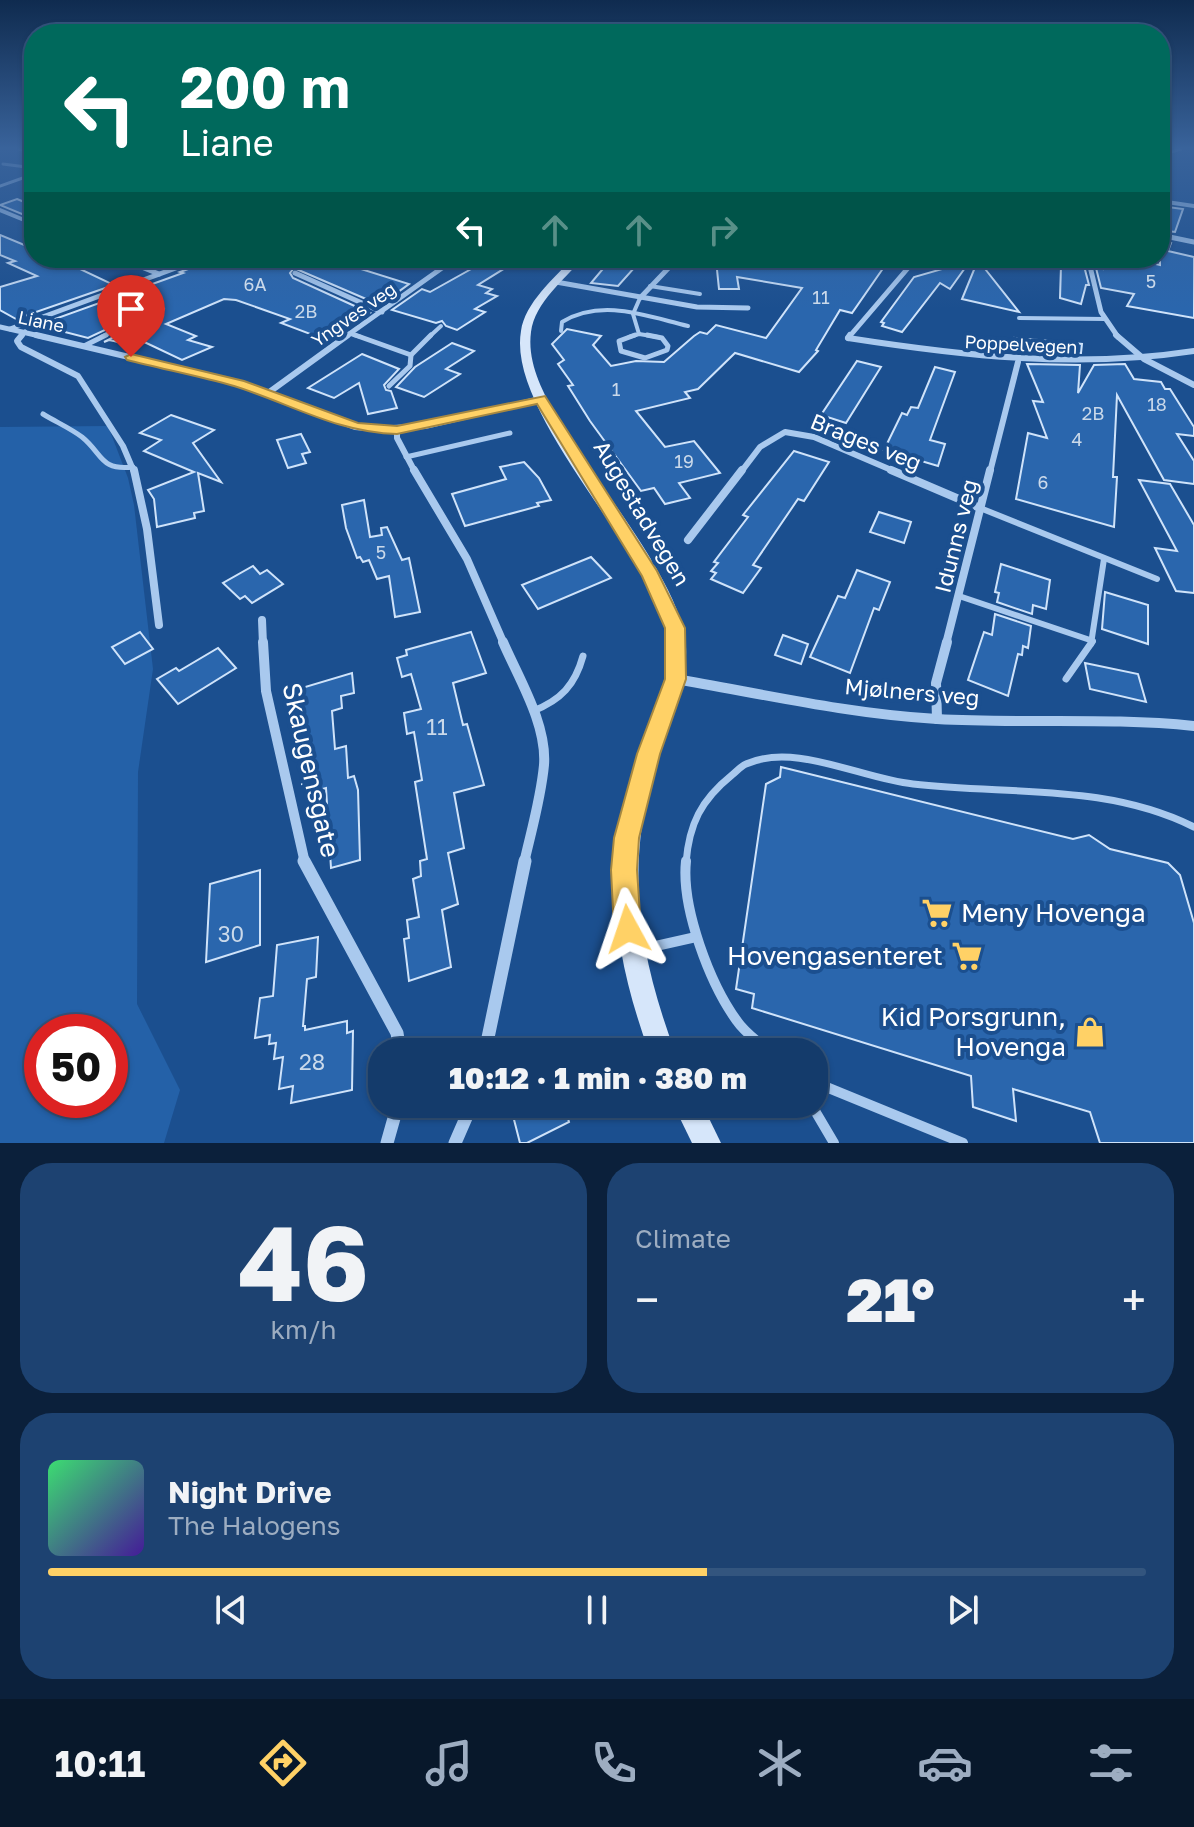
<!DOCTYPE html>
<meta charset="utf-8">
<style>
body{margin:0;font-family:"Golos Text",sans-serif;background:#1d4271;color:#f1f3f6;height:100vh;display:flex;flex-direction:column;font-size:30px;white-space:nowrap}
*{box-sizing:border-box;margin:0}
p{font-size:26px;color:#9dadc1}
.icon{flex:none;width:44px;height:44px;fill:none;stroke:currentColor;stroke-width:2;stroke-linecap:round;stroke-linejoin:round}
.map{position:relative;height:1143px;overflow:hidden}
.drawer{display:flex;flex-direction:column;gap:20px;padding:20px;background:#0b203b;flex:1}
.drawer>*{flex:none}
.banner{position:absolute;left:24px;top:24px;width:1146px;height:244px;border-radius:32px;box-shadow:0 2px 6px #0004,0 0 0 2px #33557e;background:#00695c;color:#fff;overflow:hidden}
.speed{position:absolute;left:24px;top:1014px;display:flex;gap:16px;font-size:40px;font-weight:700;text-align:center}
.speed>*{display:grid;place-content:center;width:104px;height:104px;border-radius:50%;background:#143b6b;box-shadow:0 2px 6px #0004,0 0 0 2px #33557e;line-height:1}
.speed .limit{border:12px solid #d22;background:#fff;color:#111}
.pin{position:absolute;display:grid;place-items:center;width:68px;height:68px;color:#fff;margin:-82px -34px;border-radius:50% 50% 50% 0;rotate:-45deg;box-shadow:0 0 8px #0007}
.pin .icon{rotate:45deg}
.me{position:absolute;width:88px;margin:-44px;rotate:355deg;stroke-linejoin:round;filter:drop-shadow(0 0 6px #0008)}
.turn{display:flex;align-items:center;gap:28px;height:168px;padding:0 24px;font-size:36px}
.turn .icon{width:104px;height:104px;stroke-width:2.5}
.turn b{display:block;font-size:56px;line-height:68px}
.lanes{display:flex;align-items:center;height:76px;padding:0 24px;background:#0003;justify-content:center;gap:40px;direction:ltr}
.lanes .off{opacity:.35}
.big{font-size:60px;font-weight:800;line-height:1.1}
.drawer .card{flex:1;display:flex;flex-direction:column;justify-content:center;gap:12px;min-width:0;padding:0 28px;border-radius:32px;background:#1d4271}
.drawer .dial{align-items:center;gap:0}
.dial b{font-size:104px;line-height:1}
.song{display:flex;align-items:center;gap:24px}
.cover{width:96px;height:96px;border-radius:12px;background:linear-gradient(135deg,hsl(140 70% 55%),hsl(260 70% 35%))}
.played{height:8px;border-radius:4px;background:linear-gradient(90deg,#ffd166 60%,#33557e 60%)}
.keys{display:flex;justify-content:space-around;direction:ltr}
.heat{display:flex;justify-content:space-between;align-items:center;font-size:44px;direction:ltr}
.drawer .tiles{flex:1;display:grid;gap:20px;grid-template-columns:1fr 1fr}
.card:last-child{grid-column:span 2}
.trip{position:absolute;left:368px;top:1038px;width:460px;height:80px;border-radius:32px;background:#143b6b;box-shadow:0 2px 6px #0004,0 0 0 2px #33557e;font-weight:800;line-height:80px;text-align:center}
.tab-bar{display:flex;height:128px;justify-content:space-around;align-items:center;background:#08182b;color:#9dadc1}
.tab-bar .icon{width:56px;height:56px}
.tab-bar .selected{color:#ffd166}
.tab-bar b{font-size:36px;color:#f1f3f6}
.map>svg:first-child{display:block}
</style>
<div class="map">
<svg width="1194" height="1143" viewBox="0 0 1194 1143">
<rect width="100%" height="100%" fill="#1b4f8f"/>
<path fill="#2461a8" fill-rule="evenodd" d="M108,426L128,478L134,505L153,669L138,772L137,1004L180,1090L164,1143H0V427ZM42,1032H110V1100H42Z"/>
<g fill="#2a66ad" stroke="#cfe3fa" stroke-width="2">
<path d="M17,199L34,206V219L0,205Z"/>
<path d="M1160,206L1183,209L1175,232L1160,230Z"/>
<path d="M0,235L34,249V258H57L114,285L16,319L0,310V287L37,276L8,263L15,261L0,255Z"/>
<path d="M1160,241L1171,243L1168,251L1194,257V318L1127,306L1134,294L1101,288L1096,268L1103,269L1104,258H1130L1160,265Z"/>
<path d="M208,258H326L409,284L380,305L294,268L290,273L293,278L370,313L326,340L281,323L290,319L236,300L224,299L166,324L196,336L188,340L212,347L182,360L140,340L132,345L109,340L104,342L162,313L164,309L160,304L88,338L38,325L183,273L180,272L205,263Z"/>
<path d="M491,258L518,260L478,285L492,289L486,293L497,296L475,309L485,312L457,330L446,326L442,321L436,323L392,310L422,289L430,292Z"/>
<path d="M612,258H643L618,286L591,283Z"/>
<path d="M730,258H779L817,264L822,258H839L884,267L852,313L840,310L816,350L818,351L799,372L735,353L698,389L685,392L690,398L636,411L665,447L694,441L720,473L679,483L690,498L665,504L654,488L641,491L590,421L568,386L573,385L558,364L564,360L552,344L567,329L601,336L593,345L611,366L636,361L664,362L694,336L700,332L707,334L716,325L766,338L802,288L737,277L739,289H719L716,260L727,262Z"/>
<path d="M978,260L1019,312L962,299Z"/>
<path d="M970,261L950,289L940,283L902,332L882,326L884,323L881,322L914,277Z"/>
<path d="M1064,263L1084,266L1089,285H1086L1081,304L1060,298L1061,266Z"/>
<path d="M1015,338L1082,344L1081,353L1021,352Z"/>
<path d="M452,343L474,351L446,369L460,374L424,397L396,387L415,367Z"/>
<path d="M362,354L399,369L384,385L386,390L391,391L397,408L368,414L359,383L334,398L308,388Z"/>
<path d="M857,361L881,367L846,423L821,415Z"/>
<path d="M1027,364L1080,365L1078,393L1094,365L1125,364L1134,379L1161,382L1165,389H1170L1194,427V436L1177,434L1194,461V484L1164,480L1117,395L1113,477H1117L1114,527L1016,499L1028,433L1047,438L1033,401L1043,402Z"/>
<path d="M935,367L955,372L930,440L945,444L938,466L884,450L902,413L907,415L911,407L918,408Z"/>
<path d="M171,415L214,430L193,443L221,482L198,473L204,511L194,513L195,518L157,527L154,499L148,490L194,472L144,451L161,440L140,433Z"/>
<path d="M301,434L310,452L302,454L306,463L288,468L277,440Z"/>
<path d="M794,451L829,462L804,501L798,499L753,565L761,568L743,593L711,579L716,573L711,571L718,563L714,562L748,517L743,515Z"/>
<path d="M524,462L539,478L551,500L537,503L539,506L465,526L452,494L506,479L500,467Z"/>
<path d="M1139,480L1170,484L1194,525V593L1176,591L1155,548L1177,551Z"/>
<path d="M364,500L370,537L382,535L381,528L387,527L402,560L409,558L420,612L395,617L389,576L377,579L369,560L363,562L360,557L357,558L346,528L342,505Z"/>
<path d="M879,512L911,522L904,543L870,532Z"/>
<path d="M591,557L611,578L538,609L522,585Z"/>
<path d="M1001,564L1050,580L1046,609L1033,605L1032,614L997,602L999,593L995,592Z"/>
<path d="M253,566L260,574L267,570L283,584L252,603L245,596L240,599L223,583Z"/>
<path d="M857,570L890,582L879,610L874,608L850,673L810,657L838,596L845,598Z"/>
<path d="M1105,592L1148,605V644L1102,629Z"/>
<path d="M995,614L1031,626L1028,648L1023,646L1022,655L1018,654L1008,696L968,680L984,632L992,635Z"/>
<path d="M140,632L153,649L125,664L112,647Z"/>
<path d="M471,632L486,673L453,683L463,725L467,724L484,785L454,793L464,848L448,853L458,904L442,910L451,967L409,981L404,939L409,938L407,920L419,917L413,879L421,876L420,861L427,859L415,782L422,780L414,732L407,734L404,713L421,709L411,674L402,677L397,658L407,655L406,650Z"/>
<path d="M783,635L808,644L801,664L775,655Z"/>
<path d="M218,648L236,668L178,704L157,679L176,668L179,671Z"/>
<path d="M1085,663L1138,674L1146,702L1090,689Z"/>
<path d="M352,673L354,693L341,696L342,708L332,711L335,749L346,746L348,778L354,776L358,790L360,860L331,868L326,788L307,793V783L302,784L301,724L294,725V711L305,687Z"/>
<path d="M781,767L1073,839L1089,835L1110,849L1168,863L1180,875L1194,923V1143H1100L1090,1112L1013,1089L1016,1121L973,1107L971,1076L752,1008L754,994L736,989L766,784L780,777Z"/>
<path d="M260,870V945L206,962L210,884Z"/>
<path d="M318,937L316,977L307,979L303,1026H305V1030L347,1021V1033L353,1031L352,1090L291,1103L293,1086L279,1089L283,1057L274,1059L276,1043L269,1044L270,1035L255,1038L260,998L273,996L277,945Z"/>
<path d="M510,1104H564L569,1122L527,1143H520Z"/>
</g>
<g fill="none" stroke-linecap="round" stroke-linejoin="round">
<g stroke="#a9c9ee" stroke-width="3">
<path d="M1160,155L1181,149"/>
<path d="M3,164L34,168"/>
<path d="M0,186L34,174"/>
<path d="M29,194L34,192"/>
</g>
<g stroke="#a9c9ee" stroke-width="4">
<path d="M650,286L700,294"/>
<path d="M1019,318L1105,319"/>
<path d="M561,331L562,322C602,298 646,316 688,326"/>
<path d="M351,334L361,337"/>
<path d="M639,334L633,314L640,298"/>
<path d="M101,337L159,309"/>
<path d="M429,337L441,326"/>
<path d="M629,337L639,334L658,337"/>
</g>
<g stroke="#a9c9ee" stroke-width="5">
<path d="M355,335L411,355L431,335"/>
<path d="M635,335L619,341L621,351L645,358L667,350L668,346L662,338L647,335"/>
<path d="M84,346L106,335"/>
<path d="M389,386L410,366L411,355"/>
<path d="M43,414C56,422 70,428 82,437C103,454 100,471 133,467"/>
<path d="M406,457L510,433"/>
</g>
<g stroke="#a9c9ee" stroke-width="6">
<path d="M980,508L1157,579"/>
<path d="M959,596L1093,641"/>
<path d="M1091,644L1104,559"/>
</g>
<g stroke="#a9c9ee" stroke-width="7">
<path d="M1066,679L1092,642"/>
<path d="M533,711C561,700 575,685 583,656"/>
<path d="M686,863C689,824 701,800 732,775C736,772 741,766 746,764C795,742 862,779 913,784C1008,795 1106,783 1194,827"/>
</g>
<g stroke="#a9c9ee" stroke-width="10">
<path d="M686,861C681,908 710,984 737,1021C745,1033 759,1042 769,1052"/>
<path d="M638,950L696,937"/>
<path d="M814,1082L963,1143"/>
<path d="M811,1104L834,1143"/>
</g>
<g stroke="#a9c9ee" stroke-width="4">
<path d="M20,149L34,151"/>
<path d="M1160,201L1194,206"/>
<path d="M0,210L34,224"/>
</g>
<g stroke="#a9c9ee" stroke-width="5">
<path d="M1160,235L1194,242"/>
<path d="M119,258L159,274"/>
<path d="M1088,258L1101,312L1118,337"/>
<path d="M295,273L382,312"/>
<path d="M556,282L697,307L748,308"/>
<path d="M640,298L678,258"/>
<path d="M0,327L44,337"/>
<path d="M10,329L203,258"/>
<path d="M20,337L25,332"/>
<path d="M345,337L456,258"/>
<path d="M849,337L908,268L923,258"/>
</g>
<g stroke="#a9c9ee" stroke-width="6">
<path d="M22,335L17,341L21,347L78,376L123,446L134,472"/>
<path d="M36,335L239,383L355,427L378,429L425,426L541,399"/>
<path d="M1116,335L1144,359L1194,385"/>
<path d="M848,338C964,356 1077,369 1194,351"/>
<path d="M848,338L850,335"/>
<path d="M268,393L348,335"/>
<path d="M397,430V438L415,472"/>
<path d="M741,472L760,447L785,432L814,437L896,472"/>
<path d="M990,472L1018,362"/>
</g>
<g stroke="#a9c9ee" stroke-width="8">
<path d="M134,470L147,529L159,625"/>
<path d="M414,470L467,559L504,644"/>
<path d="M891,470L980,508"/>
<path d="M688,540L742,470"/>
<path d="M262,620L263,644"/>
<path d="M946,644L990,470"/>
</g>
<g stroke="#a9c9ee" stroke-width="10">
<path d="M263,642L266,691L305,863"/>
<path d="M503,642C519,679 547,724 544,765C541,798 531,832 524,863"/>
<path d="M676,679C763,694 849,714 937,719C1023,724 1108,717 1194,726"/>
<path d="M937,719L936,683L947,642"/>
</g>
<g stroke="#a9c9ee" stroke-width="13">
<path d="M304,861L397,1033L400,1052"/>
<path d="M485,1052L525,861"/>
<path d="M387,1143L398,1104"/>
<path d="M455,1143L472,1104"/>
</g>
<g fill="#d6e6fa" fill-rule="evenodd">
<path d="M573,258H583C565,279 535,302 531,332C527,362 542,391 557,417C590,477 683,583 686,647C688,689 665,730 654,769C625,871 639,954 675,1052H649C620,971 603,888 624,802C636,754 679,673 666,627C642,542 507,412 521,331C525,303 554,278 573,258Z"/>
<path d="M673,1104H702L721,1143H692Z"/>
</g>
</g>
<linearGradient id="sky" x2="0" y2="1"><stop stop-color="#0f2b4f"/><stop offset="0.48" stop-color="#39639b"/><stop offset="1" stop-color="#39639b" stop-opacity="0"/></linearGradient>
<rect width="1194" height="309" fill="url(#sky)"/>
<path fill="#ffd166" stroke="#a68842" stroke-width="2" d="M131,354L244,381L358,423L397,426L545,396L657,571L685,628L686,679L660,754L639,838L637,870L641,929L637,938L628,942L618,938L614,929L611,870L614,838L637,754L665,679V628L642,576L537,404L397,434C338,433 289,403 234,386C199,376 162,369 127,360L125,357Z"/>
<defs>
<g id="supermarket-bare" transform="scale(2.4)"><path d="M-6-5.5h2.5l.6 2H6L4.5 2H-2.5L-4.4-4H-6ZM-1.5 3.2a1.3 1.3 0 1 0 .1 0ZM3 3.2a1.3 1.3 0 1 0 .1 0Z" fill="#ffd166" stroke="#1b4f8f" stroke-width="2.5" paint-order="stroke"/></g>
<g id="shop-bare" transform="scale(2.4)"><path d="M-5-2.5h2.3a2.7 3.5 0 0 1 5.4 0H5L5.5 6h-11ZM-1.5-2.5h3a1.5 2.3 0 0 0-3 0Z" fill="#ffd166" stroke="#1b4f8f" stroke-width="2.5" paint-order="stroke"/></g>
</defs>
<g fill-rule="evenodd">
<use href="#supermarket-bare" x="937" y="913"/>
<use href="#supermarket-bare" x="967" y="956"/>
<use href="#shop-bare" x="1090" y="1032"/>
</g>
<g text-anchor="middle" stroke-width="8" stroke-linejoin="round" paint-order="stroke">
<g font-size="18" fill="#cad9ea">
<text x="1151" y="288">5</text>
<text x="255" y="291">6A</text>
<text x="821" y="304">11</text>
<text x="306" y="318">2B</text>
<text x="616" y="396">1</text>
<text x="1157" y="411">18</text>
<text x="1093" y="420">2B</text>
<text x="1077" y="446">4</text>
<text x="684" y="468">19</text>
<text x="1043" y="489">6</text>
<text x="381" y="559">5</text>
</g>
<g font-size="18" fill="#fff" stroke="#1b4f8f">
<text transform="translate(354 315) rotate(-35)" y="6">Yngves veg</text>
<text transform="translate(41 322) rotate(12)" y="6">Liane</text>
<text transform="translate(1021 345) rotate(3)" y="6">Poppelvegen</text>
</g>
<g font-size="22" fill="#fff" stroke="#1b4f8f">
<text transform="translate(866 442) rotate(22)" y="8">Brages veg</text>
<text transform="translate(642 513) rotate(59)" y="8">Augestadvegen</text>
<text transform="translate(956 536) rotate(-76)" y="8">Idunns veg</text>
<text transform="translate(912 692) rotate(5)" y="8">Mjølners veg</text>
</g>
<g font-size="22" fill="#cad9ea">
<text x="437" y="735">11</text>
<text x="231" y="942">30</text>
<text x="312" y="1070">28</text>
</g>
<g font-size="26" fill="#fff" stroke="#1b4f8f">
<text transform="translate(311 770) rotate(77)" y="9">Skaugensgate</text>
</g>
<g font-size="26" fill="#fff" stroke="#1b4f8f" text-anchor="end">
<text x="961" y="922" text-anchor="start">Meny Hovenga</text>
<text x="943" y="965">Hovengasenteret</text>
<text x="1066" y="1026">Kid Porsgrunn,<tspan x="1066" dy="30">Hovenga</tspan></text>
</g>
</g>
</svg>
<div class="speed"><div class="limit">50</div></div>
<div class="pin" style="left:131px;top:357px;background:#d93025"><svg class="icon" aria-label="arrive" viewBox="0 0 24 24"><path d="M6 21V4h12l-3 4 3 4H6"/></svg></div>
<svg class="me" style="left:628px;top:929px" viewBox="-20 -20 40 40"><path d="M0-17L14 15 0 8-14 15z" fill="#ffd166" stroke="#fff" stroke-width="4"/></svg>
<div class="trip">10:12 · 1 min · 380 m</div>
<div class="banner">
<div class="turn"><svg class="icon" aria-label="left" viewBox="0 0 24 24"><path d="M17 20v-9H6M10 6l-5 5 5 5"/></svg><div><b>200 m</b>Liane</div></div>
<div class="lanes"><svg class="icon" aria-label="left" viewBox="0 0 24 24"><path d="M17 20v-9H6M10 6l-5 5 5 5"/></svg><svg class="icon off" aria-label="ahead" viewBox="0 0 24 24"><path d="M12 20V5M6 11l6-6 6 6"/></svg><svg class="icon off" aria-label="ahead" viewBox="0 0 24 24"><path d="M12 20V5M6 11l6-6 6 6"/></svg><svg class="icon off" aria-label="right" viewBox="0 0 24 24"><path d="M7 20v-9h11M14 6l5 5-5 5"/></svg></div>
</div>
</div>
<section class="drawer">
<div class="tiles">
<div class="card dial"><b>46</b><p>km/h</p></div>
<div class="card"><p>Climate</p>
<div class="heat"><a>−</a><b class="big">21°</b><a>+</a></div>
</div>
<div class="card">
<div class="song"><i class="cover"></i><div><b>Night Drive</b><p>The Halogens</p></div></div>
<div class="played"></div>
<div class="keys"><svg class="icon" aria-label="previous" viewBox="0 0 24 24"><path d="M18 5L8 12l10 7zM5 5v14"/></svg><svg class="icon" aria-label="pause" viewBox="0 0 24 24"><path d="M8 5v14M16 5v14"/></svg><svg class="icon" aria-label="next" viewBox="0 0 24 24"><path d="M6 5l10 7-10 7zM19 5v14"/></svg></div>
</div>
</div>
</section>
<nav class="tab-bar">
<b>10:11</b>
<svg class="icon selected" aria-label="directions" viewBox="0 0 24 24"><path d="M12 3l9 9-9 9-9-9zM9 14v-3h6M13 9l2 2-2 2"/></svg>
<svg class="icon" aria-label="music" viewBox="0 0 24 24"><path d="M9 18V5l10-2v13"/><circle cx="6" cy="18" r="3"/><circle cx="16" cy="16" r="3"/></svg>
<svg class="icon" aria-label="phone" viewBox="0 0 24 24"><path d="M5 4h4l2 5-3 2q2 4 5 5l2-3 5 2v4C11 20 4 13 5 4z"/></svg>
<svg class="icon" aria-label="climate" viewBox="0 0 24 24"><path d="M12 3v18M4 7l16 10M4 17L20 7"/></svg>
<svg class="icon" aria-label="car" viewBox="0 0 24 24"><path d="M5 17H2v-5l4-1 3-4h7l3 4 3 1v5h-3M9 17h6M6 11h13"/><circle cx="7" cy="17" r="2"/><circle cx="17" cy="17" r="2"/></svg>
<svg class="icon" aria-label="filters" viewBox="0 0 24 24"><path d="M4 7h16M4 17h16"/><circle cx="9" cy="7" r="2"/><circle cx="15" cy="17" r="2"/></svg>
</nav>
